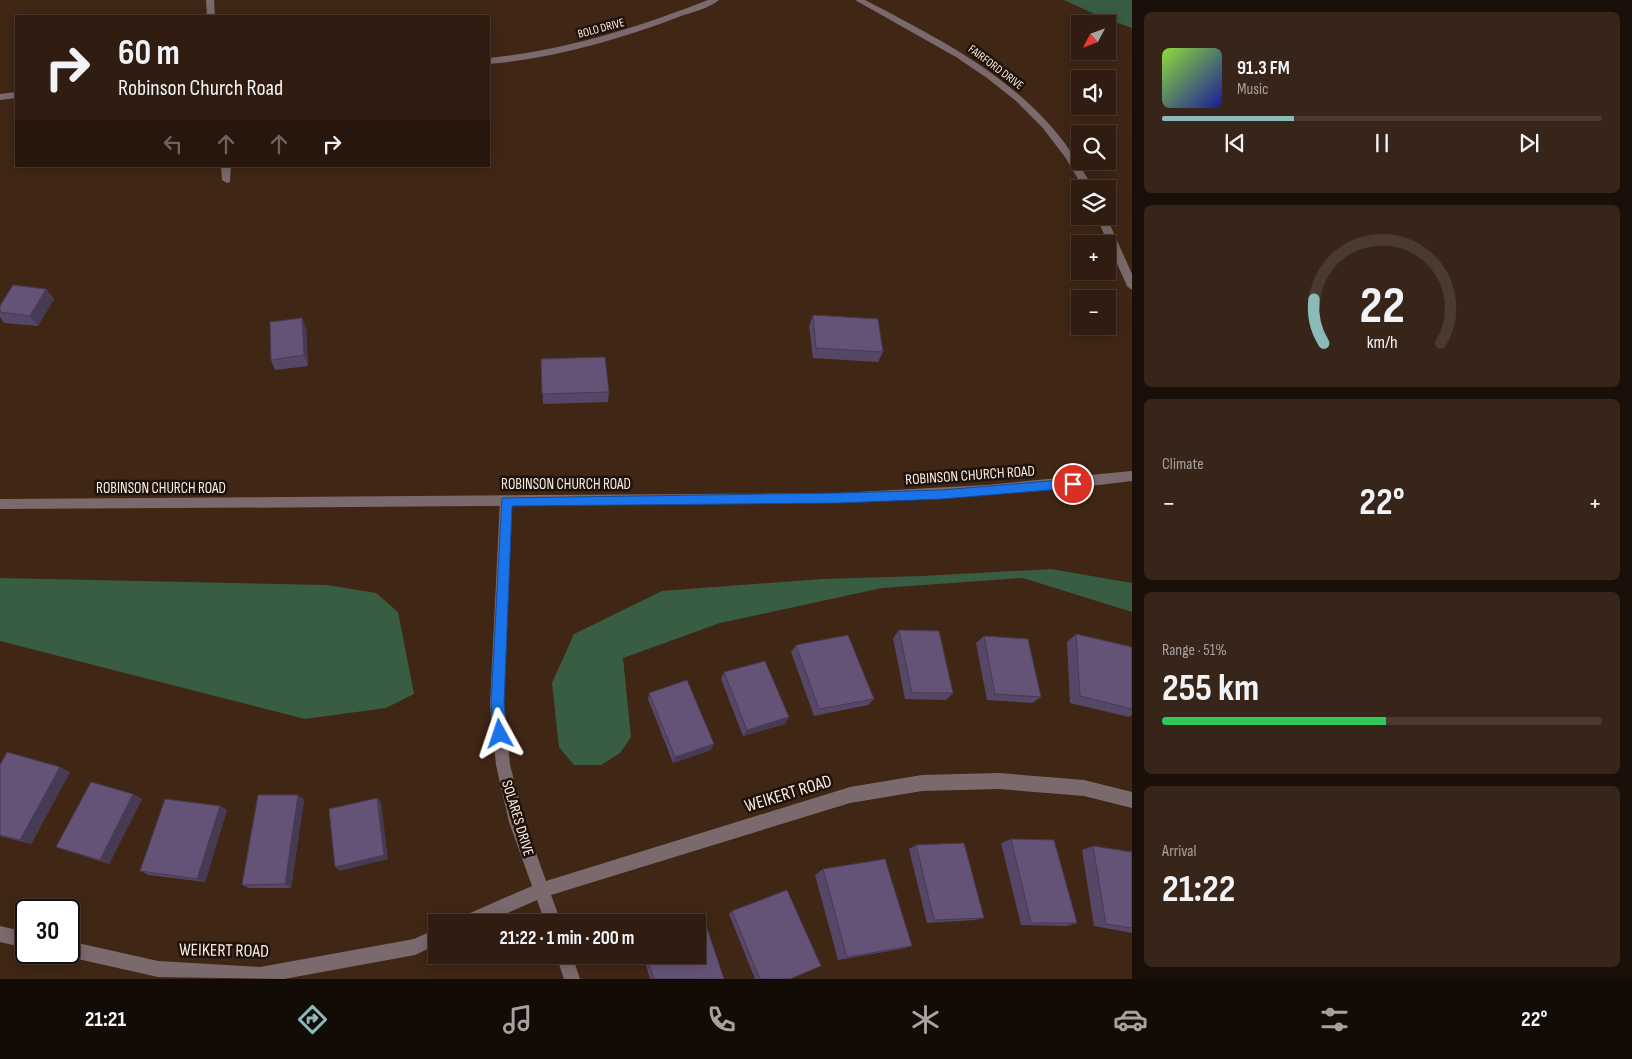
<!DOCTYPE html>
<meta charset="utf-8">
<style>
body{margin:0;font-family:"Sofia Sans Condensed",sans-serif;background:#382519;color:#f1f3f6;height:100vh;display:flex;flex-direction:column;font-size:19px;white-space:nowrap}
*{box-sizing:border-box;margin:0}
p{font-size:16px;color:#a8a19f}
.icon{flex:none;width:28px;height:28px;fill:none;stroke:currentColor;stroke-width:2;stroke-linecap:round;stroke-linejoin:round}
.map{position:relative;flex:1;overflow:hidden}
.panel{display:flex;flex-direction:column;gap:12px;padding:12px;background:#1a0f09;width:500px}
.panel>*{flex:none}
.top-card{position:absolute;left:15px;top:15px;width:475px;height:152px;border-radius:0px;box-shadow:0 2px 12px #0003,0 0 0 1px #4b3a30;background:#301c10;color:#f1f3f6;overflow:hidden}
.needle{width:32px;rotate:229deg}
.buttons{position:absolute;left:1071px;top:15px;display:grid;gap:10px}
.buttons a{display:grid;place-items:center;width:45px;height:45px;border-radius:0px;background:#301c10;box-shadow:0 2px 12px #0003,0 0 0 1px #4b3a30;font-size:25px}
.speed{position:absolute;left:15px;top:899px;display:flex;gap:10px;font-size:25px;font-weight:700;text-align:center}
.speed>*{display:grid;place-content:center;width:65px;height:65px;border-radius:50%;background:#301c10;box-shadow:0 2px 12px #0003,0 0 0 1px #4b3a30;line-height:1}
.speed .limit{border:2px solid #111;border-radius:8px;background:#fff;color:#111}
.pin{position:absolute;display:grid;place-items:center;width:42px;height:42px;color:#fff;margin:-21px;border:2px solid #fff;border-radius:50%;box-shadow:0 1px 5px #0007}
.me{position:absolute;width:55px;margin:-28px;rotate:355deg;stroke-linejoin:round;filter:drop-shadow(0 0 4px #0008)}
.turn{display:flex;align-items:center;gap:18px;height:105px;padding:0 20px;font-size:22px}
.turn .icon{width:65px;height:65px;stroke-width:2.5}
.turn b{display:block;font-size:35px;line-height:42px}
.lanes{display:flex;align-items:center;height:48px;padding:0 20px;background:#0003;justify-content:center;gap:25px;direction:ltr}
.lanes .off{opacity:.35}
.big{font-size:38px;font-weight:700;line-height:1.1}
.panel .tile{flex:1;display:flex;flex-direction:column;justify-content:center;gap:8px;min-width:0;padding:0 18px;border-radius:8px;background:#382519}
.panel .dial{align-items:center;gap:0}
.dial svg{height:130px;overflow:visible;fill:none;stroke:#4b3a30;stroke-width:7;stroke-linecap:round;text-anchor:middle}
.dial text{fill:#f1f3f6;stroke:none}
.song{display:flex;align-items:center;gap:15px}
.cover{width:60px;height:60px;border-radius:8px;background:linear-gradient(135deg,hsl(90 70% 55%),hsl(240 70% 35%))}
.played{height:5px;border-radius:2px;background:linear-gradient(90deg,#8bbbb9 30%,#4b3a30 30%)}
.keys{display:flex;justify-content:space-around;direction:ltr}
.heat{display:flex;justify-content:space-between;align-items:center;font-size:28px;direction:ltr}
.charge{height:8px;border-radius:4px;background:linear-gradient(90deg,#34c759 51%,#4b3a30 0)}
.trip{position:absolute;left:428px;top:914px;width:278px;height:50px;border-radius:0px;background:#301c10;box-shadow:0 2px 12px #0003,0 0 0 1px #4b3a30;font-weight:700;line-height:50px;text-align:center}
.menu{display:flex;height:80px;justify-content:space-around;align-items:center;background:#130b06;color:#a8a19f}
.menu .icon{width:35px;height:35px}
.menu .active{color:#8bbbb9}
.menu b{font-size:22px;color:#f1f3f6}
main{display:flex;flex:1;min-height:0}
.map>svg:first-child{display:block}
</style>
<main>
<div class="map">
<svg width="1132" height="979" viewBox="0 0 1132 979">
<rect width="100%" height="100%" fill="#402615"/>
<g fill="#385d43">
<path d="M1064,0H1132V28L1101,17Z"/>
<path d="M1051,569L1132,583V612L1023,578L882,588L720,623L623,658L631,737L620,753L601,765H574L559,747L552,683L574,634L662,591L822,579L922,576Z"/>
<path d="M0,578L327,585L376,593L398,612L414,694L386,708L305,719L0,641Z"/>
</g>
<g fill="none" stroke-linecap="round" stroke-linejoin="round">
<g fill="#7b6a6d" fill-rule="evenodd">
<path d="M206,0H214L215,16H207Z"/>
<path d="M708,0H719C710,8 693,12 681,16C619,40 555,58 489,64V58C566,50 636,28 708,0Z"/>
<path d="M855,0H865C930,34 998,68 1048,123C1067,143 1080,166 1094,189H1084L1065,157L1042,127L1016,101L987,78L956,57Z"/>
<path d="M16,92V98L0,100V94Z"/>
<path d="M221,166H231L230,182L227,183L222,180Z"/>
<path d="M1096,216H1106L1132,274V290L1127,286Z"/>
<path d="M506,496L510,497L512,501L504,704L510,765L525,822L546,881L850,787L922,775L999,773L1084,780L1132,792V808L1084,796L999,789L922,791L850,803L551,895L561,922H545L537,900L487,922H461L463,916L532,886L509,822L496,765L490,704L500,501L502,497Z"/>
<path d="M0,926L26,932V948L0,942Z"/>
<path d="M436,929V945L415,955L284,979L158,977L69,957L62,952H69V941L158,961L260,967L414,939Z"/>
<path d="M556,955H572L580,979H564Z"/>
</g>
<path fill="#7b6a6d" fill-rule="evenodd" d="M1132,471V481C952,504 773,504 592,505C395,507 197,508 0,509V499L839,493L986,485Z"/>
</g>
<g fill="#574766">
<path d="M46,289L54,299L38,326L4,323L0,317V306Z"/>
<path d="M813,315L883,352L878,362L813,358L809,326Z"/>
<path d="M306,328L308,366L275,370L271,360Z"/>
<path d="M541,359L609,392L608,402L543,404Z"/>
<path d="M899,630L953,693L946,700L905,699L893,638Z"/>
<path d="M1076,634L1132,647V715L1129,717L1070,703L1067,642Z"/>
<path d="M984,636L1041,697L1032,703L987,700L976,643Z"/>
<path d="M796,645L874,699L868,705L814,716L791,652Z"/>
<path d="M724,672L785,724L743,736L721,679Z"/>
<path d="M649,693L711,750L673,763L648,699Z"/>
<path d="M0,765L70,772L31,844L0,836Z"/>
<path d="M298,795L304,800L291,888H249L242,885Z"/>
<path d="M142,799L109,864L56,847Z"/>
<path d="M220,806L227,810L205,882L149,875L140,871Z"/>
<path d="M1011,839L1077,923L1066,926L1021,925L1001,843Z"/>
<path d="M916,845L984,918L975,920L927,923L909,849Z"/>
<path d="M1093,846L1132,852V933L1094,926L1082,850Z"/>
<path d="M823,869L912,946L901,949L838,960L815,875Z"/>
<path d="M732,911L790,979H755L729,914Z"/>
<path d="M643,955H696L724,979H650Z"/>
</g>
<g fill="#473a53">
<path d="M46,289L54,299L38,326L30,316Z"/>
<path d="M302,318L306,328L308,366L304,355Z"/>
<path d="M789,717L785,724L743,736L747,730Z"/>
<path d="M714,744L711,750L673,763L675,757Z"/>
<path d="M60,767L70,772L31,844L20,840Z"/>
<path d="M133,794L142,799L109,864L100,860Z"/>
<path d="M298,795L304,800L291,888L285,884Z"/>
<path d="M377,798L381,802L388,859L340,871L335,867Z"/>
<path d="M220,806L227,810L205,882L197,879Z"/>
</g>
<g fill="#655377" stroke="#473a53">
<path d="M13,285L46,289L30,316L0,312V306Z"/>
<path d="M813,315L878,319L883,352L816,348Z"/>
<path d="M302,318L304,355L271,360L270,322Z"/>
<path d="M605,357L609,392L542,394L541,359Z"/>
<path d="M899,630L939,631L953,693H912Z"/>
<path d="M1076,634L1132,647V709L1080,696Z"/>
<path d="M848,635L874,699L819,709L796,645Z"/>
<path d="M984,636L1028,639L1041,697L995,694Z"/>
<path d="M765,661L789,717L747,730L724,672Z"/>
<path d="M687,680L714,744L675,757L649,693Z"/>
<path d="M7,752L60,767L20,840L0,835V765Z"/>
<path d="M91,782L133,794L100,860L56,847Z"/>
<path d="M258,795H298L285,884L242,885Z"/>
<path d="M377,798L384,855L335,867L329,809Z"/>
<path d="M165,799L220,806L197,879L140,871Z"/>
<path d="M1011,839L1054,840L1077,923H1031Z"/>
<path d="M964,843L984,918L934,920L916,845Z"/>
<path d="M1093,846L1132,852V928L1106,924Z"/>
<path d="M885,859L912,946L847,957L823,869Z"/>
<path d="M787,890L821,966L790,979H760L732,911Z"/>
<path d="M706,925L724,979H654L646,955H696V928Z"/>
</g>
<path fill="#1a73e8" stroke="#114b97" d="M1073,479L1077,480L1079,484L1077,487L1073,488L942,499L839,503L512,506L504,704L507,734L505,739L500,741L495,739L491,704L502,498L839,493L942,490Z"/>
<g text-anchor="middle" stroke-width="5" stroke-linejoin="round" paint-order="stroke">
<g font-size="12" fill="#fceee5" stroke="#1e120b">
<text transform="translate(601 28) rotate(-15)" y="4">BOLO DRIVE</text>
<text transform="translate(996 67) rotate(37)" y="4">FAIRFORD DRIVE</text>
</g>
<g font-size="15" fill="#fceee5" stroke="#1e120b">
<text transform="translate(970 475) rotate(-4)" y="5">ROBINSON CHURCH ROAD</text>
<text x="566" y="489">ROBINSON CHURCH ROAD</text>
<text x="161" y="493">ROBINSON CHURCH ROAD</text>
<text transform="translate(518 818) rotate(73)" y="5">SOLARES DRIVE</text>
</g>
<g font-size="18" fill="#fceee5" stroke="#1e120b">
<text transform="translate(788 793) rotate(-17)" y="6">WEIKERT ROAD</text>
<text transform="translate(224 950) rotate(1)" y="6">WEIKERT ROAD</text>
</g>
</g>
</svg>
<div class="buttons">
<a><svg class="needle" viewBox="-14 -14 28 28"><path d="M0-13l5 13h-10z" fill="#e53935"/><path d="M0 13l5-13h-10z" fill="#a8a19f"/></svg></a>
<a><svg class="icon" aria-label="sound" viewBox="0 0 24 24"><path d="M4 9h4l5-4v14l-5-4H4zM17 9q2 3 0 6"/></svg></a>
<a><svg class="icon" aria-label="search" viewBox="0 0 24 24"><circle cx="10" cy="10" r="6"/><path d="M15 15l6 6"/></svg></a>
<a><svg class="icon" aria-label="layers" viewBox="0 0 24 24"><path d="M12 4l9 5-9 5-9-5zM3 14l9 5 9-5"/></svg></a>
<a>+</a>
<a>−</a>
</div>
<div class="speed"><div class="limit">30</div></div>
<div class="pin" style="left:1073px;top:484px;background:#d93025"><svg class="icon" aria-label="arrive" viewBox="0 0 24 24"><path d="M6 21V4h12l-3 4 3 4H6"/></svg></div>
<svg class="me" style="left:500px;top:734px" viewBox="-20 -20 40 40"><path d="M0-17L14 15 0 8-14 15z" fill="#1a73e8" stroke="#fff" stroke-width="4"/></svg>
<div class="trip">21:22 · 1 min · 200 m</div>
<div class="top-card">
<div class="turn"><svg class="icon" aria-label="right" viewBox="0 0 24 24"><path d="M7 20v-9h11M14 6l5 5-5 5"/></svg><div><b>60 m</b>Robinson Church Road</div></div>
<div class="lanes"><svg class="icon off" aria-label="left" viewBox="0 0 24 24"><path d="M17 20v-9H6M10 6l-5 5 5 5"/></svg><svg class="icon off" aria-label="ahead" viewBox="0 0 24 24"><path d="M12 20V5M6 11l6-6 6 6"/></svg><svg class="icon off" aria-label="ahead" viewBox="0 0 24 24"><path d="M12 20V5M6 11l6-6 6 6"/></svg><svg class="icon" aria-label="right" viewBox="0 0 24 24"><path d="M7 20v-9h11M14 6l5 5-5 5"/></svg></div>
</div>
</div>
<section class="panel">
<div class="tile">
<div class="song"><i class="cover"></i><div><b>91.3 FM</b><p>Music</p></div></div>
<div class="played"></div>
<div class="keys"><svg class="icon" aria-label="previous" viewBox="0 0 24 24"><path d="M18 5L8 12l10 7zM5 5v14"/></svg><svg class="icon" aria-label="pause" viewBox="0 0 24 24"><path d="M8 5v14M16 5v14"/></svg><svg class="icon" aria-label="next" viewBox="0 0 24 24"><path d="M6 5l10 7-10 7zM19 5v14"/></svg></div>
</div>
<div class="tile dial"><svg viewBox="0 0 100 80">
<path d="M14 69A42 42 0 1 1 86 69"/>
<path d="M14 69A42 42 0 0 1 8 42" stroke="#8bbbb9"/>
<text x="50" y="56" font-size="32" font-weight="700">22</text>
<text x="50" y="72" font-size="11">km/h</text>
</svg></div>
<div class="tile"><p>Climate</p>
<div class="heat"><a>−</a><b class="big">22°</b><a>+</a></div>
</div>
<div class="tile"><p>Range · 51%</p><b class="big">255 km</b><div class="charge"></div></div>
<div class="tile"><p>Arrival</p><b class="big">21:22</b></div>
</section>
</main>
<nav class="menu">
<b>21:21</b>
<svg class="icon active" aria-label="directions" viewBox="0 0 24 24"><path d="M12 3l9 9-9 9-9-9zM9 14v-3h6M13 9l2 2-2 2"/></svg>
<svg class="icon" aria-label="music" viewBox="0 0 24 24"><path d="M9 18V5l10-2v13"/><circle cx="6" cy="18" r="3"/><circle cx="16" cy="16" r="3"/></svg>
<svg class="icon" aria-label="phone" viewBox="0 0 24 24"><path d="M5 4h4l2 5-3 2q2 4 5 5l2-3 5 2v4C11 20 4 13 5 4z"/></svg>
<svg class="icon" aria-label="climate" viewBox="0 0 24 24"><path d="M12 3v18M4 7l16 10M4 17L20 7"/></svg>
<svg class="icon" aria-label="car" viewBox="0 0 24 24"><path d="M5 17H2v-5l4-1 3-4h7l3 4 3 1v5h-3M9 17h6M6 11h13"/><circle cx="7" cy="17" r="2"/><circle cx="17" cy="17" r="2"/></svg>
<svg class="icon" aria-label="filters" viewBox="0 0 24 24"><path d="M4 7h16M4 17h16"/><circle cx="9" cy="7" r="2"/><circle cx="15" cy="17" r="2"/></svg>
<b>22°</b>
</nav>
